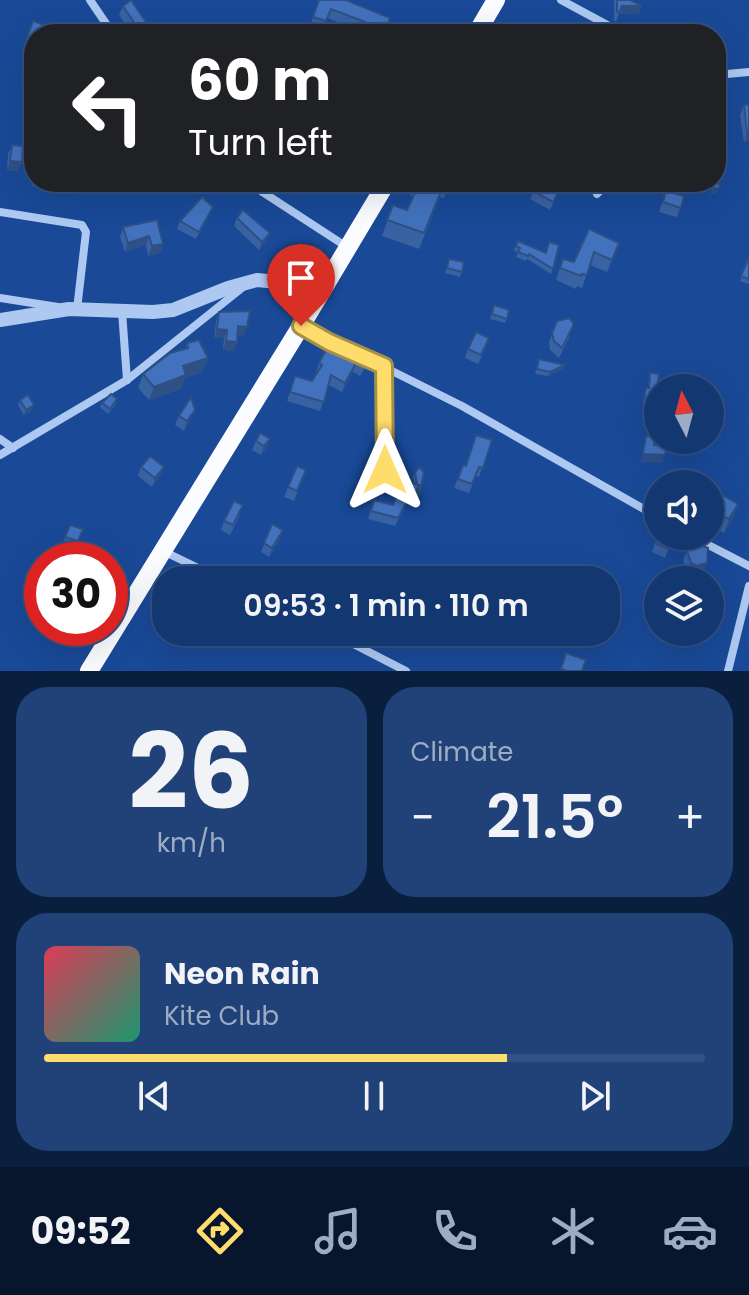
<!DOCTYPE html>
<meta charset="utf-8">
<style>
body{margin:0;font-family:Poppins,sans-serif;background:#204279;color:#f1f3f6;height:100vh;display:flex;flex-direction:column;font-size:30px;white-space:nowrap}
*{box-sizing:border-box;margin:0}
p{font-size:26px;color:#9dacc3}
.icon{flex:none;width:44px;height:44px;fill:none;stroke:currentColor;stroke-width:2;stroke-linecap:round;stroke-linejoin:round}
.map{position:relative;height:671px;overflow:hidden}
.panel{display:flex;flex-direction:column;gap:16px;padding:16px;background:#0a1e3e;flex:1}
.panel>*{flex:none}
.banner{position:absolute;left:24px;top:24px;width:702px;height:168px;border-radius:32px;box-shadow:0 8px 32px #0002,0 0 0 2px #325184;background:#202124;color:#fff;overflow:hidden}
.needle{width:52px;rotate:354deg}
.buttons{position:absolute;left:644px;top:374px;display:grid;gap:16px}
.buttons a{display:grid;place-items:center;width:80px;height:80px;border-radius:50%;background:#133771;box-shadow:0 8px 32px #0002,0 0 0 2px #325184;font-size:40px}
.speed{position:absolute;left:24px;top:542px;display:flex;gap:16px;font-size:40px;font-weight:700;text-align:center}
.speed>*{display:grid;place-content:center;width:104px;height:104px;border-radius:50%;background:#133771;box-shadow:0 8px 32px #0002,0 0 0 2px #325184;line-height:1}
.speed .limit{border:12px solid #d22;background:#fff;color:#111}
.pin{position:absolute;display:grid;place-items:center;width:68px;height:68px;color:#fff;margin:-82px -34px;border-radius:50% 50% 50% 0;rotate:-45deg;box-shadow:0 0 8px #0007}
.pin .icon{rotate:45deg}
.me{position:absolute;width:88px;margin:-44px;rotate:0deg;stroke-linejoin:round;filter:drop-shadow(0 0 6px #0008)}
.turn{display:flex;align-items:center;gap:28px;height:168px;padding:0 32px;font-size:36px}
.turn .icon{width:104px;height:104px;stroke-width:2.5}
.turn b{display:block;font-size:56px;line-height:68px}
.big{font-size:60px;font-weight:600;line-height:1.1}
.panel .card{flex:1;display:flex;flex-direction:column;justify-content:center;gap:12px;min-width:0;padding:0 28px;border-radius:32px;background:#204279}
.panel .dial{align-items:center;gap:0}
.dial b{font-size:104px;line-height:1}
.song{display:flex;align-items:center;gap:24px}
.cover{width:96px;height:96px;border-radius:12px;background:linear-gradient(135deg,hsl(350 70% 55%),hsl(160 70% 35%))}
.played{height:8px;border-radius:4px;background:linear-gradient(90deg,#ffdd6d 70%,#325184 70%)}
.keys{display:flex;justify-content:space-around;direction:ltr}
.heat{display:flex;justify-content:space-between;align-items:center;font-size:44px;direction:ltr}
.panel .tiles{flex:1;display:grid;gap:16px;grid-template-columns:1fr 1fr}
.card:last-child{grid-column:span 2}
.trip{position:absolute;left:152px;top:566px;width:468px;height:80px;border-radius:32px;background:#133771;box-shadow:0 8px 32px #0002,0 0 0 2px #325184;font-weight:600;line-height:80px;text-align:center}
.tab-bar{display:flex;height:128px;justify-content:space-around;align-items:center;background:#08162d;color:#9dacc3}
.tab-bar .icon{width:56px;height:56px}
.tab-bar .selected{color:#ffdd6d}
.tab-bar b{font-size:36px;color:#f1f3f6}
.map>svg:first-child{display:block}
</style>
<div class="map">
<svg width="749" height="671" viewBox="0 0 749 671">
<rect width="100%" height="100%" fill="#194997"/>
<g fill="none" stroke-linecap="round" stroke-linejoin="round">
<g stroke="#adc8f1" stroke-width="8">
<path d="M90,0L113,34"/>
<path d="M561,0L624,34"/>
<path d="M716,75L749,72"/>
<path d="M247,182L347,247"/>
<path d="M597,194L609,182"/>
<path d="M0,212L82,225L86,232L77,309"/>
<path d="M0,298L58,307"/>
<path d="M122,311L127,380"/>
<path d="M302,326L462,406L658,517"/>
<path d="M384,366L385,470"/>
<path d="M0,439L13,448"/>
<path d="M0,455L127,380L242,288"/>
<path d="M691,536L749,566"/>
<path d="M163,551L223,580"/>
<path d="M330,632L406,671"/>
<path d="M728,671L749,586"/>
</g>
<path stroke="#adc8f1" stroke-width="14" d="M0,320L69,309L153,312L173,310L228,288L257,280L278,282L320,294"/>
<g stroke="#fbfcff" stroke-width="18">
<path d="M476,34L496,0"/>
<path d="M89,671L301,326L387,182"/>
</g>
</g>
<g fill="#3962a3">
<path d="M319,0L390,18L384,34H369L327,18L323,31L310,26Z"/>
<path d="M614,0H630L639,14H619L616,22L614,20Z"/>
<path d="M123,6L150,28L148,34H132L119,15Z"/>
<path d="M33,21L34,34V50L24,46Z"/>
<path d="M744,105H749V141L744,142L740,115Z"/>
<path d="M12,145L22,162L18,171L7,170L8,154Z"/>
<path d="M34,179V182H51L47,191L32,186Z"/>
<path d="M414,182H451L444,198L440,197L419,249L382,236L393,205L407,210L414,197L410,195Z"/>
<path d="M520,182H564L550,210L530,199L535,188Z"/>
<path d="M666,191L684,196L677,217L659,212Z"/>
<path d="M210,215L196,239L177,229L180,221Z"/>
<path d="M237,218L267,240L259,250L234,226Z"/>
<path d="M157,220L163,244L160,253L148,256L146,245L125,252L120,237L123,227Z"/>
<path d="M589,229L619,243L607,272L590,265L582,288L577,286L576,289L556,280L563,259L574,262Z"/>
<path d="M518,241L545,252L559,245L551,274L527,259L526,261L516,257L518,253L514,250Z"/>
<path d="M749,257V284L740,281Z"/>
<path d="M449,259L462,272L460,277L445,273Z"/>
<path d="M494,305L509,310L505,323L490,319Z"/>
<path d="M219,312L244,336L237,335V342L234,351L223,350L224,338H214L216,321Z"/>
<path d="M557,321L570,336L559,358L550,350L549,342Z"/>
<path d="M187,343L203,372L185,378L181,389L149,400L138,388L143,374L185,349Z"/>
<path d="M486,347L478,364L465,358L468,349Z"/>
<path d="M354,350L365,368L360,376L353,372L342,392L329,385L320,411L287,401L295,376L312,381L317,373L316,372L319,363L347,360Z"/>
<path d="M539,359L565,365L563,369L548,376L535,374Z"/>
<path d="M650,373L653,415L651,419H646V404L643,403L645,392L646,388H648Z"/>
<path d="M117,399L116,404L108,414L100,407L102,403Z"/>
<path d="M20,400L32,410L24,415L18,405Z"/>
<path d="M179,416L191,419L184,431L175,425Z"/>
<path d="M270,439L267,448L261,455L252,450L256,441Z"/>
<path d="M492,440L479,477L476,476L469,493L454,488L463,465H466Z"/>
<path d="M297,466L306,470L294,501L284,497Z"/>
<path d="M141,467H164L160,476L152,487L138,476Z"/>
<path d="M415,472L419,496L418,501L416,492L412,503L408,502L395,526L368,519L374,500L393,505L414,484L413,477Z"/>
<path d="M710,488L738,504L733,518L724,533L710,525Z"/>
<path d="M240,515L230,535L221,530L224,521Z"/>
<path d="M272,524L283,530L280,539L269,557L261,552Z"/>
<path d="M70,525L83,529L75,551L62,546Z"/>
<path d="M674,536L665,558L652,552L655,543Z"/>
<path d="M687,551L707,563L703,572L694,575L688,572L683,560Z"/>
<path d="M232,632H259L255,642Z"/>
<path d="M419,632H436L425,648L415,641Z"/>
</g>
<g fill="#2e5085">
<path d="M622,6H642L639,14H618Z"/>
<path d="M749,132V141L744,142L747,133Z"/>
<path d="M10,161L22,162L18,171L7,170Z"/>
<path d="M719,188L717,193L710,194L712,189Z"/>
<path d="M213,207L210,215L196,239L199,232Z"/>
<path d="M270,233L267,240L259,250L262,242Z"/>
<path d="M149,236L146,245L125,252L128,243Z"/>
<path d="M163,244L160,253L148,256L152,246Z"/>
<path d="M238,326L247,327L244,336L235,335Z"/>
<path d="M217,329L227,330L224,338H214Z"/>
<path d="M226,341L237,342L234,351L223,350Z"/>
<path d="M208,358L203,372L185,378L181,389L149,400L154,387L183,366Z"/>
<path d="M356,363L353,372L342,392L345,383Z"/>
<path d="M565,365L563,369L548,376L550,372Z"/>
<path d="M34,405L32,410L24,415L26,410Z"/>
<path d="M195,410L191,419L184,431L187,421Z"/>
<path d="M647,414L653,415L651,419H646Z"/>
<path d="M270,439L267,448L261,455L264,446Z"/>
<path d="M643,454L665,455L662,463L641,462Z"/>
<path d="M164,467L160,476L152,487L155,478Z"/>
<path d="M738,504L733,518L724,533L729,519Z"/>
<path d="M283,530L280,539L269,557L272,548Z"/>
<path d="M707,563L703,572L694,575L697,566Z"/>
<path d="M433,632H436L425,648L428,639Z"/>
</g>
<g fill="#4272be" stroke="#2e5085" stroke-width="2">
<path d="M131,0L150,28L142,34L123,6Z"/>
<path d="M319,0H346L390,18L386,30L331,9L326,21L313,17Z"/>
<path d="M617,0H630L642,6H622L619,13L617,12Z"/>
<path d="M33,21L48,26L45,32L58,34H34V40L27,38Z"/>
<path d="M234,25L241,33L223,34Z"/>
<path d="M292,28L304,34H289Z"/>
<path d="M215,29L221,34H210Z"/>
<path d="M744,105H749V132L747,133Z"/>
<path d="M12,145L23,146L22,162L10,161Z"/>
<path d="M420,182H445L424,233L387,220L393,205L407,210Z"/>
<path d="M538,182H564L553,202L533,191Z"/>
<path d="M718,182L720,186L719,188L712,189L711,183Z"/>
<path d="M666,191L684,196L681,208L663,202Z"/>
<path d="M202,197L213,207L199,232L180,221Z"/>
<path d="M243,210L270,233L262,242L237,218Z"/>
<path d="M157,220L163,244L152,246L149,236L128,243L123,227Z"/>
<path d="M589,229L619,243L612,260L594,252L587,275L582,274L581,276L560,268L563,259L574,262Z"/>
<path d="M518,241L546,253L549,242L559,245L553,269L529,254L528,256L518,252L520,248L516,246Z"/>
<path d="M749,257V279L741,276Z"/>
<path d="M449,259L464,262L462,272L447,268Z"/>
<path d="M494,305L509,310L507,319L492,314Z"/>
<path d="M250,311L247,327L238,326L237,342L226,341L227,330L217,329L219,312Z"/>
<path d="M569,318L573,322V326L562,348L554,341L552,333L557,321Z"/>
<path d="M476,332L489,338L481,355L468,349Z"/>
<path d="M199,340L208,358L183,366L186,375L154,387L143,374L170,353L188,348L187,343Z"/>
<path d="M327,348L347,360L354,350L369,359L364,367L356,363L345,383L331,375L324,402L290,392L295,376L312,381L322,365L319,363Z"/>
<path d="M539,359L565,365L550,372L537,369Z"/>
<path d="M650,373L659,374L653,415L647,414L648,399L644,398L646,388H649Z"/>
<path d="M111,394L117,399L110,409L102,403Z"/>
<path d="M28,395L34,405L26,410L20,400Z"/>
<path d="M191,397L195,410L187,421L179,416Z"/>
<path d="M260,433L270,439L264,446L256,441Z"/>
<path d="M476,435L492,440L483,468L479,467L472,484L458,479L463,465L466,466Z"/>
<path d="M646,436L655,437L654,445L666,446L665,455L643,454Z"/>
<path d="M150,456L164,467L155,478L141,467Z"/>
<path d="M297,466L306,470L297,491L288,487Z"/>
<path d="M420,467L424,473L419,496L418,488L419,485H417L415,472Z"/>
<path d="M695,479L703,484H692Z"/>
<path d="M404,480L419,485L415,495L411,494L398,518L371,511L374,500L393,505Z"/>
<path d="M710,488L738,504L729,519L710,509Z"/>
<path d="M234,501L243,505L233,525L224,521Z"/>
<path d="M272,524L283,530L272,548L264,543Z"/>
<path d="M70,525L83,529L78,541L65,537Z"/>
<path d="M659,536H674L668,549L655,543Z"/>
<path d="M697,544L708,548L707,563L697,566L691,563L687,551Z"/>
<path d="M419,632H433L428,639Z"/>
<path d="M566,653L586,660L582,671H567L561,669Z"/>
</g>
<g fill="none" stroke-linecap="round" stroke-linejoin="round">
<g stroke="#a69047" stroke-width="20">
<path id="route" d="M301,326L329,342L384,366L385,470"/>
</g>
<use href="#route" stroke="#ffdd6d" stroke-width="14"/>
</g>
</svg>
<div class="buttons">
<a><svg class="needle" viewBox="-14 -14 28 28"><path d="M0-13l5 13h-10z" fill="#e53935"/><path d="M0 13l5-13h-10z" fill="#9dacc3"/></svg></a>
<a><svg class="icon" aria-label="sound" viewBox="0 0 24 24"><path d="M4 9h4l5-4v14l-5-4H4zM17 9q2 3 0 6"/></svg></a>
<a><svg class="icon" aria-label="layers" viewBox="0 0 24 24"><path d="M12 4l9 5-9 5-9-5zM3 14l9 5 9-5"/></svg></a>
</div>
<div class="speed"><div class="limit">30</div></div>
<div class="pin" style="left:301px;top:326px;background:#d93025"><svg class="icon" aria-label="arrive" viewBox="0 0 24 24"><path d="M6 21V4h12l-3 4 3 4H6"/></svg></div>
<svg class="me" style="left:385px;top:470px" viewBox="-20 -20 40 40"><path d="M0-17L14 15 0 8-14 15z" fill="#ffdd6d" stroke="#fff" stroke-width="4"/></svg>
<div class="trip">09:53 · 1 min · 110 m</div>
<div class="banner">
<div class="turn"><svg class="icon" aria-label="left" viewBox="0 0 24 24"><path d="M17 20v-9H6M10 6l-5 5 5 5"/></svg><div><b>60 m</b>Turn left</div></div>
</div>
</div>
<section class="panel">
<div class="tiles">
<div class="card dial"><b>26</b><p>km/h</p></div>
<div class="card"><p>Climate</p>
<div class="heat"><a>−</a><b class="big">21.5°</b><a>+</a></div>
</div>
<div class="card">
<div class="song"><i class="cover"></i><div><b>Neon Rain</b><p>Kite Club</p></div></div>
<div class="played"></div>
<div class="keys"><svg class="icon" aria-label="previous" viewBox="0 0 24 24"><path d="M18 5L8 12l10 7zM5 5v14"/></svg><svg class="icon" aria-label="pause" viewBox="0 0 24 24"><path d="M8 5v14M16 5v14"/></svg><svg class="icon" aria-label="next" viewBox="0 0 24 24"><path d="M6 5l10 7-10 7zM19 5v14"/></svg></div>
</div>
</div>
</section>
<nav class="tab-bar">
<b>09:52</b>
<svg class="icon selected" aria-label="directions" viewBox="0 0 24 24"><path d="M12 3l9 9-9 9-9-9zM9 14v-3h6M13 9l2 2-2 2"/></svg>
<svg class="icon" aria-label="music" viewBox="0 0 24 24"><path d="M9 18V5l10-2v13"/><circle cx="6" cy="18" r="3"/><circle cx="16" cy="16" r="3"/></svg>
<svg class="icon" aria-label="phone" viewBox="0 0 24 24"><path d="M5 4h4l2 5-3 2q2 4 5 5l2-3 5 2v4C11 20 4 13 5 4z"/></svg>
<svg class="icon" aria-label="climate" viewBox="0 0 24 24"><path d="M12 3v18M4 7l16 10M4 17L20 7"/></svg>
<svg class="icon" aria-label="car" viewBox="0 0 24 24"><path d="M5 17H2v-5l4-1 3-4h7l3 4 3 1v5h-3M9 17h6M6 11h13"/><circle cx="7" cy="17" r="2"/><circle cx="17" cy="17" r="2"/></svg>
</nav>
